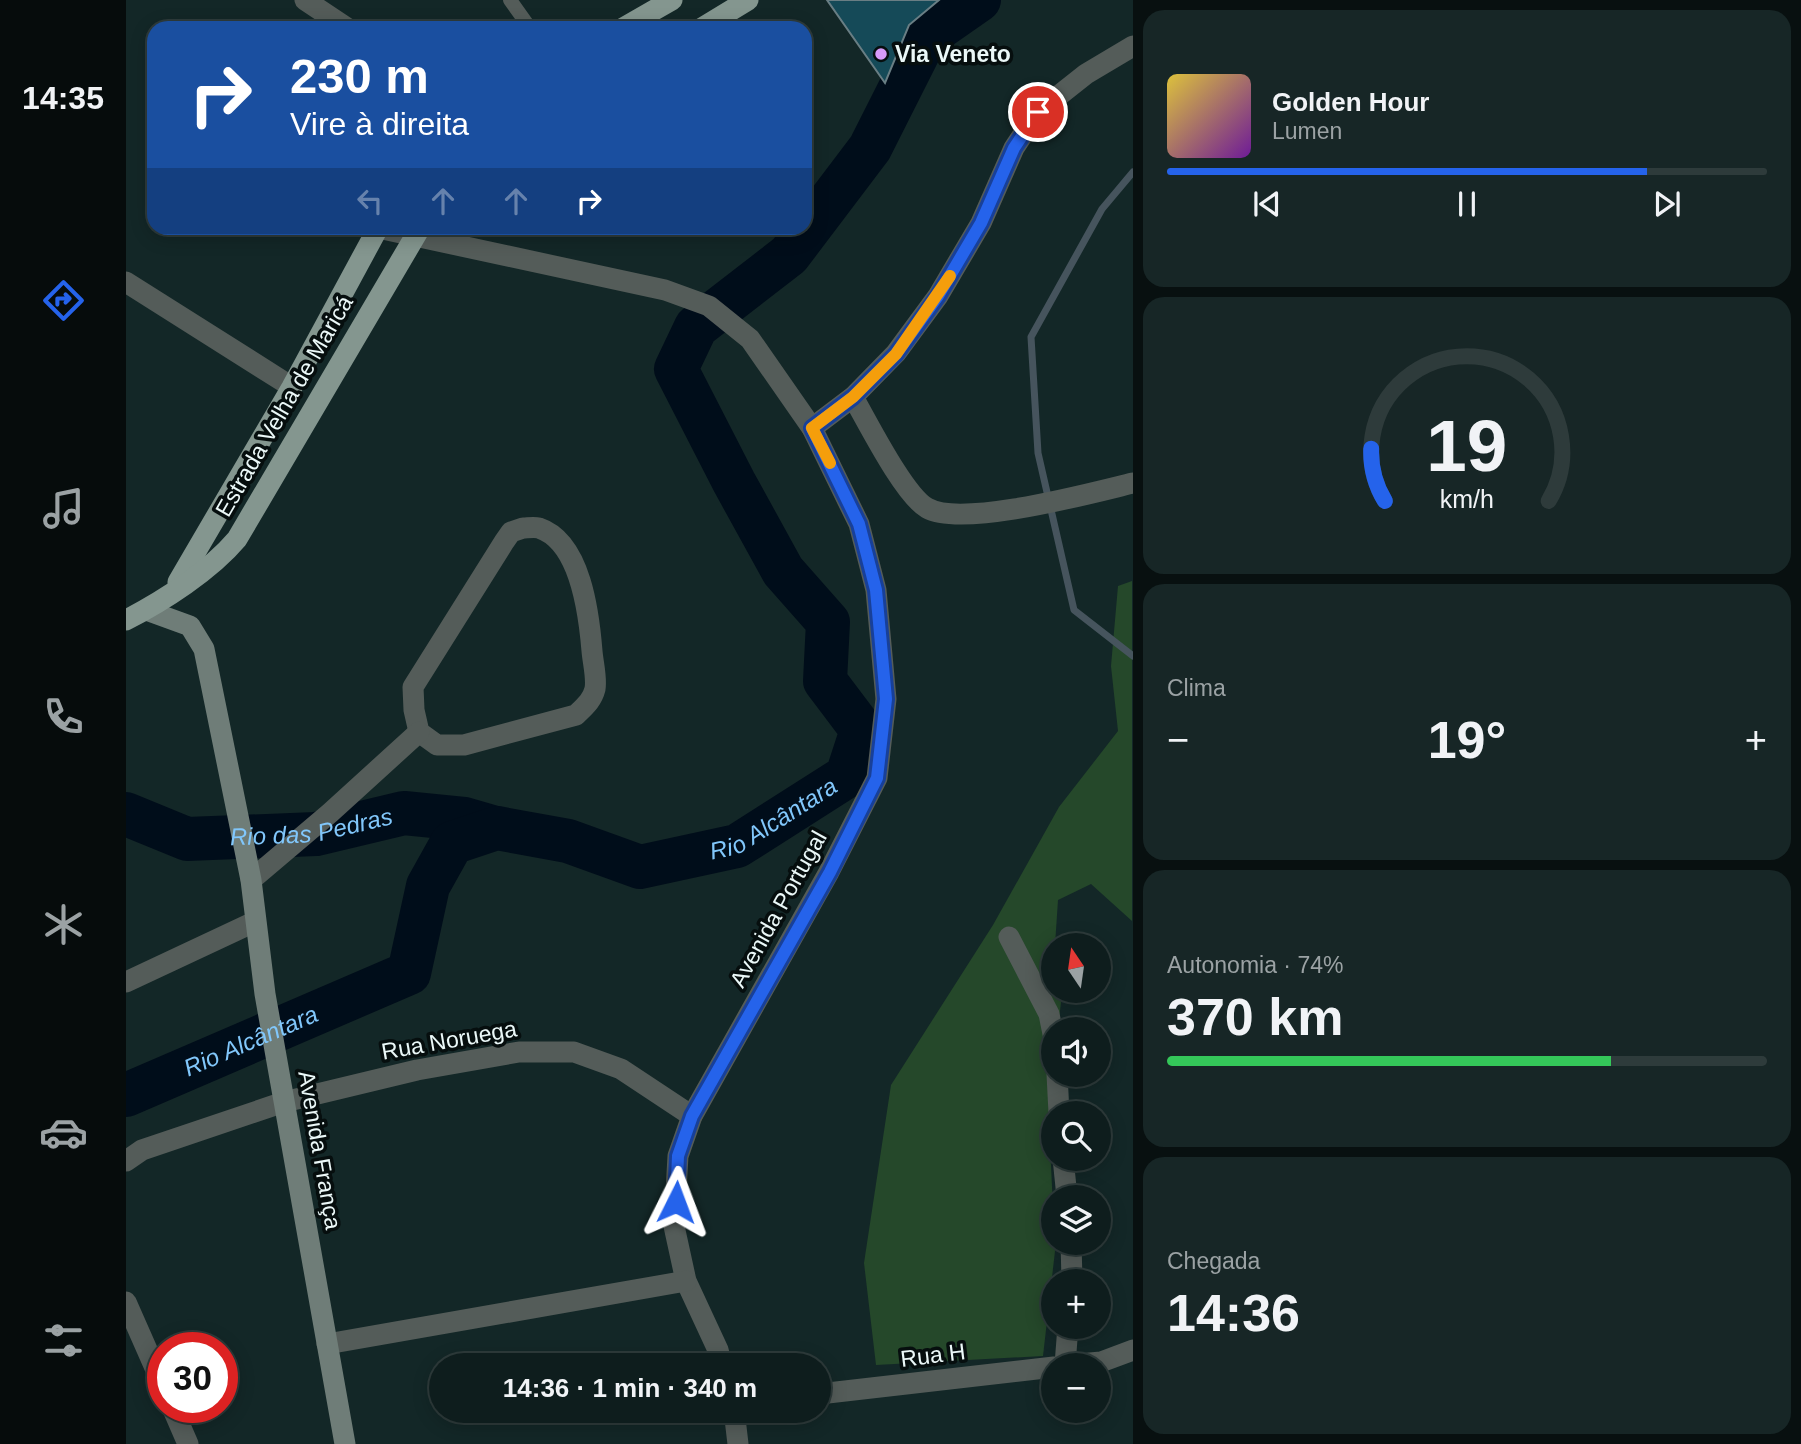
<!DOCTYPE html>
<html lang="pt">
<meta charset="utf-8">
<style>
body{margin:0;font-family:Helvetica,sans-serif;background:#172626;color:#f1f3f6;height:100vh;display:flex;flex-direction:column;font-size:26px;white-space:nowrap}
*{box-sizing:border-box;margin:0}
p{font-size:23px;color:#9ba2a4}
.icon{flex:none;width:38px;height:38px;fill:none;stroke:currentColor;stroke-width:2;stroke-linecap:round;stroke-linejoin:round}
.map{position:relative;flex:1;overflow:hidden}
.panel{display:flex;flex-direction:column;gap:10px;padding:10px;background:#081010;width:668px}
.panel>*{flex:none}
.top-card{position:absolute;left:21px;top:21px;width:665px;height:214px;border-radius:21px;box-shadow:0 4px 18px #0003,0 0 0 2px #2e3b3b;background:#1a4fa0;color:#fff;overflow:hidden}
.needle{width:46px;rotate:347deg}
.tools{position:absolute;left:915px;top:933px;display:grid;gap:14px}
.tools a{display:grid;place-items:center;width:70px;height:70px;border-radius:50%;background:#0e1d1d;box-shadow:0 4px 18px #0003,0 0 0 2px #2e3b3b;font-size:35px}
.speed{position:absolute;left:21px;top:1332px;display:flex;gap:14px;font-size:35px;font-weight:700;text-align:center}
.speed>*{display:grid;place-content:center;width:91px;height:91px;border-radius:50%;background:#0e1d1d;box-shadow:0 4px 18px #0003,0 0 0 2px #2e3b3b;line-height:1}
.speed .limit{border:10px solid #d22;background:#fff;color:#111}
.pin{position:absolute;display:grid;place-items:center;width:60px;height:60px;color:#fff;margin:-30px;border:4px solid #fff;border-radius:50%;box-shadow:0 2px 7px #0007}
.me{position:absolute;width:77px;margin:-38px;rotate:3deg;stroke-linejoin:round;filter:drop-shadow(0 0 5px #0008)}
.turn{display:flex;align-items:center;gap:24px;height:147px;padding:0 28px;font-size:32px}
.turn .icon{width:91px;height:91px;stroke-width:2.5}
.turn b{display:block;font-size:49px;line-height:60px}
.lanes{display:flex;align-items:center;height:66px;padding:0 28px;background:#0003;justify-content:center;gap:35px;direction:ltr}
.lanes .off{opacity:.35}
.big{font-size:52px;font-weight:700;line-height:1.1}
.panel .tile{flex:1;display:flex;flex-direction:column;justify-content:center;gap:10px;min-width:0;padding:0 24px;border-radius:21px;background:#172626}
.panel .dial{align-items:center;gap:0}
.dial svg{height:182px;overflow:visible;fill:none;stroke:#2e3b3b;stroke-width:7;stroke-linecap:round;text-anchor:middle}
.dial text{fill:#f1f3f6;stroke:none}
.song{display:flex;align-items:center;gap:21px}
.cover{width:84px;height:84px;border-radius:10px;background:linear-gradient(135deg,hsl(50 70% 55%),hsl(280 70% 35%))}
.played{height:7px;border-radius:4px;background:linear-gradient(90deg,#2563eb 80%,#2e3b3b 80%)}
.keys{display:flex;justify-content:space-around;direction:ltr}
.heat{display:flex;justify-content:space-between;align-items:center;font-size:38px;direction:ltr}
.charge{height:10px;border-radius:5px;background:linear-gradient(90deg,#34c759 74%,#2e3b3b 0)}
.trip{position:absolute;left:303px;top:1353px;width:402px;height:70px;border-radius:35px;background:#0e1d1d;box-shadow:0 4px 18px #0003,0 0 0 2px #2e3b3b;font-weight:700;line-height:70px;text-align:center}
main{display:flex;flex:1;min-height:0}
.tab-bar{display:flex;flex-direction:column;width:126px;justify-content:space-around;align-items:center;background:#060c0c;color:#9ba2a4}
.tab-bar .icon{width:49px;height:49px}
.tab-bar .active{color:#2563eb}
.tab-bar b{font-size:32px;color:#f1f3f6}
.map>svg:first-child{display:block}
</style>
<main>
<nav class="tab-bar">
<b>14:35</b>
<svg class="icon active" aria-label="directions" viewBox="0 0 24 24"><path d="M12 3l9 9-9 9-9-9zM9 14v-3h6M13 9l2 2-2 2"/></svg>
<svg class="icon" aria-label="music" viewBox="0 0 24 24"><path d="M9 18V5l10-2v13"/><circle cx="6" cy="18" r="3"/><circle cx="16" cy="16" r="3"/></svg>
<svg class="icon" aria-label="phone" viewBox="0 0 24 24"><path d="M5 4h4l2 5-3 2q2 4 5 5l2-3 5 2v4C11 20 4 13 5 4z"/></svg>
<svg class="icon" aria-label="climate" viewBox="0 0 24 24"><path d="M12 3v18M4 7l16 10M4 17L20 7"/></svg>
<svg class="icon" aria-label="car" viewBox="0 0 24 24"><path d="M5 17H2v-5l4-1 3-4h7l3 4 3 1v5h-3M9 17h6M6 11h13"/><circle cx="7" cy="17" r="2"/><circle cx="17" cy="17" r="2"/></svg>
<svg class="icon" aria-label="filters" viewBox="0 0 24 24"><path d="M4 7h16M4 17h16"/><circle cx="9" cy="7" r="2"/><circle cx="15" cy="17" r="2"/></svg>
</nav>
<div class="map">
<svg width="1007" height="1444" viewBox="0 0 1007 1444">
<rect width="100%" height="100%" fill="#132727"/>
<path fill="#25482a" d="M1006,581V921L965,884L932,900L929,945H928V990L933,991L935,1002L932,1029H928L924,1144L929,1251L917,1356L750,1365L738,1263L765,1085L867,925L933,807L992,731L985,666L992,586Z"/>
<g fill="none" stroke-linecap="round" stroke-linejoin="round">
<path stroke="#46545d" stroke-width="7" d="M1007,172L976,209L905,337L912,453L948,610L1007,656"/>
<g stroke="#000d1a" stroke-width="44">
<path id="s1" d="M0,814L61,839L190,834L278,813L338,819L369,828"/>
<path id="s2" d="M0,1095L283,973L302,886L326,843L371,828L442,841L514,867L611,846L721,776L736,730L699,681L702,622L657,571L608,482L550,369L570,327L663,255L744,148L800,37L853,0"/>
</g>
</g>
<path fill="#154a58" stroke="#697e84" stroke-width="2" d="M701,0H813L783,25L759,83Z"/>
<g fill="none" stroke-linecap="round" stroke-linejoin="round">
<path stroke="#545c59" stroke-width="14" d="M384,0L404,28"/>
<g stroke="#545c59" stroke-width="21">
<path d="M179,0L221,28"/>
<path d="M252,228L539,290L583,306L624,339L686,428L733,524L750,590L760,699L751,778L703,872L566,1116L552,1156L548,1226L560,1281L592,1350L596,1365"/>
<path d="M0,282L166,387"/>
<path d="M727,397C742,423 778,495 801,508C836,528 965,493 1007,483"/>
<path d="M686,428L727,397L770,353L812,296L855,223L888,148L912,112L960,74L1007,46"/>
<path d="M397,528C401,528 408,527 413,528C455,542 463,614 466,651C467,663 471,678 469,689C466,701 458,707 450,715L338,745H311L293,732L288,710L287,687L378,542L385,532Z"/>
<path d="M125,880L204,813L293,732"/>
<path d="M883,937L923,1014L928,1039"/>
<path d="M0,982L128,922"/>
<path d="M931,1074L933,1113"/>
<path d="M937,1158L941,1197"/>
<path d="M0,1161L16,1150L158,1102L291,1070L393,1052H448L495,1069L566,1116"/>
<path d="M945,1242L946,1281"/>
<path d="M0,1302L37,1386"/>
<path d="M201,1344L560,1281"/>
<path d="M939,1365L942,1326"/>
<path d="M942,1365L975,1362L1007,1350"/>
<path d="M693,1394L928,1367"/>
<path d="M46,1407L62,1444"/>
<path d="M608,1410L612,1444"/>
</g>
<path stroke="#6f7d78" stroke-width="21" d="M20,610L64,626L78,649L125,880L139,994L219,1444"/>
<g stroke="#84968f" stroke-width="21">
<path d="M497,28L546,0"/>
<path d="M576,28L622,0"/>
<path d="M52,582L166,387L252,228"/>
<path d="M0,620C37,601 84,571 111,539L294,228"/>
</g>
</g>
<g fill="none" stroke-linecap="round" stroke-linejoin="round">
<g stroke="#184099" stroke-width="18">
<path id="route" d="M550,1202L552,1156L566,1116L704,872L751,778L760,699L750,590L733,524L686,428L727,397L770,354L812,296L855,223L888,148L912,112"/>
</g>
<use href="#route" stroke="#2563eb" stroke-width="12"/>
<path stroke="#f59e0b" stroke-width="12" d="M704,463L686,428L727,397L770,354L824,276"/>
</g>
<circle fill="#d79bf9" stroke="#060e0e" stroke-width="2.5" cx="755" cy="54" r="7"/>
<g text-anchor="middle" stroke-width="7" stroke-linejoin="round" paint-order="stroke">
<g font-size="23" font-weight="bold" fill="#ebf8f8" stroke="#060e0e" text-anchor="start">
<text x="769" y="62">Via Veneto</text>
</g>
<g font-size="23" fill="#ebf8f8" stroke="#060e0e">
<text transform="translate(158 406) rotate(-60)" y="8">Estrada Velha de Maricá</text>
<text transform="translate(652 909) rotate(-61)" y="8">Avenida Portugal</text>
<text transform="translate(323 1040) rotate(-10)" y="8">Rua Noruega</text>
<text transform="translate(194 1150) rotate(80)" y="8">Avenida França</text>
<text transform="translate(807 1355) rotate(-7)" y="8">Rua H</text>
</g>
<g font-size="24" font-style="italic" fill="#81c7fb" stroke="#060e0e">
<text dy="8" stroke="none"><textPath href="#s2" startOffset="786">Rio Alcântara</textPath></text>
<text dy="8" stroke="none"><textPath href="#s1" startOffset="191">Rio das Pedras</textPath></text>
<text dy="8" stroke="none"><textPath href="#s2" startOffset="136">Rio Alcântara</textPath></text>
</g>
</g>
</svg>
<div class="tools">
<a><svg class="needle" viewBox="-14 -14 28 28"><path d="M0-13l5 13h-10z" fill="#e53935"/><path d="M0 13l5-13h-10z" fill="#9ba2a4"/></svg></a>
<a><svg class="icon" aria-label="sound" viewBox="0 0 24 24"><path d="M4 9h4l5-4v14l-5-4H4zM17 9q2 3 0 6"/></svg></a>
<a><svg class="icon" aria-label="search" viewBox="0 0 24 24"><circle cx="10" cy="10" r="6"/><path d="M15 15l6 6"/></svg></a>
<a><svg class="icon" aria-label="layers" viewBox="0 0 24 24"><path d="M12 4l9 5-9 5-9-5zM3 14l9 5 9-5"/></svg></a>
<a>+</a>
<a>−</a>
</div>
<div class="speed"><div class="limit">30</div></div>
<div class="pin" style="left:912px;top:112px;background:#d93025"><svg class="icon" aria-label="arrive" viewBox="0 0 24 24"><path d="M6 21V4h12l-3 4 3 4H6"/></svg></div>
<svg class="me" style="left:550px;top:1202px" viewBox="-20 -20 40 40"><path d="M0-17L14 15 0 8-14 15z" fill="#2563eb" stroke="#fff" stroke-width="4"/></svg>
<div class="trip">14:36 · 1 min · 340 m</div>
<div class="top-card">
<div class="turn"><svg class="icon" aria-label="right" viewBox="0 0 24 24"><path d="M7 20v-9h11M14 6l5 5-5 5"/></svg><div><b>230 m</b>Vire à direita</div></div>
<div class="lanes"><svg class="icon off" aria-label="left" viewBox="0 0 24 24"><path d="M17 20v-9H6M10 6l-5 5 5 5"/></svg><svg class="icon off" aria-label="ahead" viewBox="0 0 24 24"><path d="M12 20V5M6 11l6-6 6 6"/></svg><svg class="icon off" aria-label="ahead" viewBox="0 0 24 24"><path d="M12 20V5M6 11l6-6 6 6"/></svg><svg class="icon" aria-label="right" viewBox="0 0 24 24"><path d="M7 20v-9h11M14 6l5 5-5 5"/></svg></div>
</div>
</div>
<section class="panel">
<div class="tile">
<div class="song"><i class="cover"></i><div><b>Golden Hour</b><p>Lumen</p></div></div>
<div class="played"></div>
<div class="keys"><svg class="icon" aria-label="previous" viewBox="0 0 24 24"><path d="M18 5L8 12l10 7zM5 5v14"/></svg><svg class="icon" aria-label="pause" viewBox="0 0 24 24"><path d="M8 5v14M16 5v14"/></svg><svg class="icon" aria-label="next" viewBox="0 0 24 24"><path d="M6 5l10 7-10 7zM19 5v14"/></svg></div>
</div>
<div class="tile dial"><svg viewBox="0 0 100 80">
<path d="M14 69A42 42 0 1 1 86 69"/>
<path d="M14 69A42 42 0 0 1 8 46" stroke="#2563eb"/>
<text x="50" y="56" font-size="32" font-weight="700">19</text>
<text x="50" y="72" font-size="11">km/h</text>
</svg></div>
<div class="tile"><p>Clima</p>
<div class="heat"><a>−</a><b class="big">19°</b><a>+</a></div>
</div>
<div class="tile"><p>Autonomia · 74%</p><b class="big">370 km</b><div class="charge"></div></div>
<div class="tile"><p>Chegada</p><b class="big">14:36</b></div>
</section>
</main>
